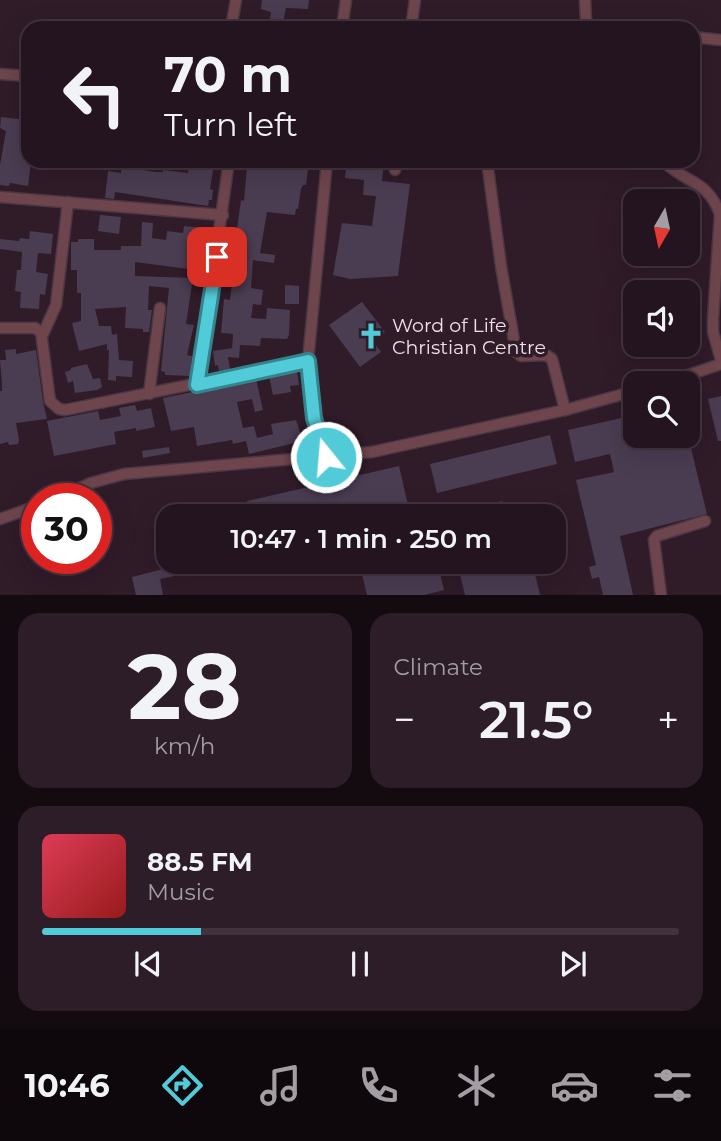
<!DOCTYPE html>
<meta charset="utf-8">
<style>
body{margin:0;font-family:Montserrat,sans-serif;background:#2c1d28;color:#f1f3f6;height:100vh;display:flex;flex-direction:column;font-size:26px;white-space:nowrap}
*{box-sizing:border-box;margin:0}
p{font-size:23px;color:#a39ea4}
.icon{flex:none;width:38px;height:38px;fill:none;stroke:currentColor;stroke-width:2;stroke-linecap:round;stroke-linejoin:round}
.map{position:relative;height:595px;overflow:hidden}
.details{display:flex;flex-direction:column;gap:18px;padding:18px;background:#140b11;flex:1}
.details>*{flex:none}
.top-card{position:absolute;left:21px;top:21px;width:679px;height:147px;border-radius:21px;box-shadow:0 7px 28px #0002,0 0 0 2px #41333d;background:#24141f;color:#f1f3f6;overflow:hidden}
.needle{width:46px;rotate:189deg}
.controls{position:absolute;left:623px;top:189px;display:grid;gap:14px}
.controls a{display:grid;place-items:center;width:77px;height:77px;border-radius:14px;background:#24141f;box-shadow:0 7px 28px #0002,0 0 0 2px #41333d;font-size:35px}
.speed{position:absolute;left:21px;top:483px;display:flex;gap:14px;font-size:35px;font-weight:700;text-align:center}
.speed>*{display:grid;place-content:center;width:91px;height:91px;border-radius:50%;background:#24141f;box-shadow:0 7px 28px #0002,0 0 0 2px #41333d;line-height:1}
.speed .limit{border:10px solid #d22;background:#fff;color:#111}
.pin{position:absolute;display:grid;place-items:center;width:60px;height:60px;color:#fff;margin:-30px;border-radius:14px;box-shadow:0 4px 10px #0006}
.me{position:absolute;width:77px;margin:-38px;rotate:343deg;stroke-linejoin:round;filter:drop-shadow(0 0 5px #0008)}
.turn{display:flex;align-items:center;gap:24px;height:147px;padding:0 28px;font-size:32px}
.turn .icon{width:91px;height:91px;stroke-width:2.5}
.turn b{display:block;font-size:49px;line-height:60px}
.big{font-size:52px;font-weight:600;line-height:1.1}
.details .widget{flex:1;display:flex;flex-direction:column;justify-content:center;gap:10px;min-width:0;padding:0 24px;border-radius:21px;background:#2c1d28}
.details .dial{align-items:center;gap:0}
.dial b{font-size:91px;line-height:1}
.song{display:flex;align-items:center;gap:21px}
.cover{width:84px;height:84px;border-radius:10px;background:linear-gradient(135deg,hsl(350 70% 55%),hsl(0 70% 35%))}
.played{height:7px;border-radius:4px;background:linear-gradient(90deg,#52cbd9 25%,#41333d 25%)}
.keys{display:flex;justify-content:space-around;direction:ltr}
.heat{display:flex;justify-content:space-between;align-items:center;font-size:38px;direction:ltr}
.details .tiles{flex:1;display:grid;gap:18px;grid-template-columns:1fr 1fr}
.widget:last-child{grid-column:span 2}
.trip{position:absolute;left:156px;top:504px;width:410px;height:70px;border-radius:21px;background:#24141f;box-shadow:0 7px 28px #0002,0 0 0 2px #41333d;font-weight:600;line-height:70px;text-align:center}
.tabs{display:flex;height:112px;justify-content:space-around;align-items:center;background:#0e080c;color:#a39ea4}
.tabs .icon{width:49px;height:49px}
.tabs .on{color:#52cbd9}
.tabs b{font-size:32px;color:#f1f3f6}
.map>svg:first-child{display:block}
</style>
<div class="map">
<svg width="721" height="595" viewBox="0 0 721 595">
<rect width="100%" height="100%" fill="#301b29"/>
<g fill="#4a3c51">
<path d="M262,0H309L308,9L286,8L282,28H269L271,12L261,9Z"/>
<path d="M1,117L27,120L28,161H31L28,186L10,183L9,186L0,185V165L6,131L0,128Z"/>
<path d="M251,161H309L306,185H303L301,189L298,209H296L295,215L267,212L260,253L275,255L274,263L253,260L251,288L263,290L261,305L253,304L251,318L266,319L267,308L290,310L289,335L287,339L261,338L260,346L240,345L239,358L228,357L230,369L219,371L218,365L215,366L213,351L232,348L233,336V334L221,333L224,299L230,300L232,283L223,282L225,259H230L234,229H237L241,200L244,201L247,166L250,167Z"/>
<path d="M347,161H384L382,181L410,184L398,276L350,279L333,275L342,223L372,226L376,196L363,195L364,180L345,178Z"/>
<path d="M189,162H195L201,168L213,170L210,189L213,190L212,200H209L208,206L115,192L114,199L105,198L108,171L121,173V166L155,172H163V170L188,173Z"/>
<path d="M100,215L121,217L119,234L98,231Z"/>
<path d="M142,222L153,223L152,238L166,240L167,231L183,233L184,226L206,228L204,242H209L208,251L199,250L196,270L135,262V276L193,278L186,324L194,325L187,355L192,356L190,376L165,375V372L161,371L169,288L149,286L148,310H152L149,332H143V329L125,328L126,307L95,309L99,326H111L112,335L117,334L119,360L133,361L132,377L116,376V381L108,380L109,350H107V344L79,351L72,323L81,321V293H77V270H71V242H78V239H94V250H121V246H141Z"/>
<path d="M30,231L53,234L51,254L38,253L36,272L48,274L45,295L40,294L39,309L20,308L21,292L15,291L17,270H21L22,252L0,249V239L19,241L20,238L29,239Z"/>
<path d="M285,285L299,286V304H285Z"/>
<path d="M362,302L385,332L373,341L381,352L360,367L329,325Z"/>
<path d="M16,349V354L36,350L43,402L47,419L16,423L19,440L18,444L9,445L8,442L0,444V391H2V384L0,360H6L5,350Z"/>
<path d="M87,364L93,379L100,378L102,387L97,390L75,393L73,381L68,383L65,372L71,370V368Z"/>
<path d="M297,371L299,385L290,386L291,392L273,395L269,376Z"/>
<path d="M256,379L263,410L255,412L252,399L237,402L243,428L254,426L257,438L273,434L271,424L296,420L303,441L249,454L246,441L233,444L232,440L197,446L194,427L171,431L163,398Z"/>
<path d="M721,396V441H718L708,399Z"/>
<path d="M135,405L137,411L151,408L155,427L136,431V428L114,432L116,444L54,456L47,421L98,411L100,420L121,416L119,408Z"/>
<path d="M688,412H691L696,434L688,436L707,514L620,536L633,595H603L599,577L592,579L589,567L596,565L576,480L614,472L610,454L575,462L568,430L635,415V436H688Z"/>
<path d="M550,435L557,464L437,493L430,464Z"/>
<path d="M169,447L170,453L143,458L142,451Z"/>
<path d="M399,466L408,505L423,502L427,516H250L247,501Z"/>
<path d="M502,501L506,516H451V514Z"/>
<path d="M190,562H225V565L160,579L163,595H136L132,577Z"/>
<path d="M359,562H437L444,590L424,595H367Z"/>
<path d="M457,562H532L540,595H465Z"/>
</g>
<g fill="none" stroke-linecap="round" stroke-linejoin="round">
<g stroke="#4b3744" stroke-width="13">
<g id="minor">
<path d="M585,0L586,21L591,26L604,28"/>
<path d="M231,28L236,0"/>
<path d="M342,28L346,0"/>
<path d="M411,28L415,0"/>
<path d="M693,37L721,40"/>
<path d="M0,74L28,76"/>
<path d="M202,161L229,164"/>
<path d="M487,161L501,266L516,352L521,356L546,355L552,359L565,410"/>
<path d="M663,161C686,184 707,179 720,214L713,319V332L721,360"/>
<path d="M395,170V161"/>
<path d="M0,197L223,215"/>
<path d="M0,328H35L41,332L50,401L59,409L65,410L308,361"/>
<path d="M43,334L56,305L68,202"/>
<path d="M665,383L721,364"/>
<path d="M197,385L229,161"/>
<path d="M149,394L160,308"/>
<path d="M326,457L314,418L308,361L327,161"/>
<path d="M57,499L91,483L124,474L372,452L565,410L635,391"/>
<path d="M0,519L37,506"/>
<path d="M661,595L654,540L657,536L705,521"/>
</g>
</g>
<use href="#minor" stroke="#6e454c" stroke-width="10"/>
</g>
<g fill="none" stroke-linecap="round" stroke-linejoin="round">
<g stroke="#35848d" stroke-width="18">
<path id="route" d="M217,257L197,385L308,361L314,418L326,457"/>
</g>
<use href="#route" stroke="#52cbd9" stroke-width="12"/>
</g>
<defs>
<g id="church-bare" transform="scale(2.1)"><path d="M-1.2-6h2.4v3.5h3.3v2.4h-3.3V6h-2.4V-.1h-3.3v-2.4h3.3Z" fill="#52cbd9" stroke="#301b29" stroke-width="2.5" paint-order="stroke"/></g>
</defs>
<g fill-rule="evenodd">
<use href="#church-bare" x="371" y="336"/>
</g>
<g text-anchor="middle" stroke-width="7" stroke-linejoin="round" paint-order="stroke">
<g font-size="19" fill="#efe0e8" stroke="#301b29" text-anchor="start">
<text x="392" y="332">Word of Life<tspan x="392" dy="22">Christian Centre</tspan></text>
</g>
</g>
</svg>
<div class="controls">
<a><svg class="needle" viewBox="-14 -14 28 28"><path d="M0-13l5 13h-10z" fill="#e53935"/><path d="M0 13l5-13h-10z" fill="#a39ea4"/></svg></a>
<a><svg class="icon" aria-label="sound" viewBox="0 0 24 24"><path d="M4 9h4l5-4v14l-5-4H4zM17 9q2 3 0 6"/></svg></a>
<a><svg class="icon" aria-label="search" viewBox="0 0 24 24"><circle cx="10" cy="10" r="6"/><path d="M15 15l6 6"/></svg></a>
</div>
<div class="speed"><div class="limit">30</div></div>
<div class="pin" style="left:217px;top:257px;background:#d93025"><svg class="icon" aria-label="arrive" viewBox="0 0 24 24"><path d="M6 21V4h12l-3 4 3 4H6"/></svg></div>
<svg class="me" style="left:326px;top:457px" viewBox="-20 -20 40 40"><circle r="17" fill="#52cbd9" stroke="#fff" stroke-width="3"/><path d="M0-11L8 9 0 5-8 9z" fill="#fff"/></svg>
<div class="trip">10:47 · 1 min · 250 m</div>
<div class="top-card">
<div class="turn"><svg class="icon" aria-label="left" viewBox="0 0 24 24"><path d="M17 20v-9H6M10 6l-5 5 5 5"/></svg><div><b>70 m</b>Turn left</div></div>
</div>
</div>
<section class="details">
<div class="tiles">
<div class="widget dial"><b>28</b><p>km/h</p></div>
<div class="widget"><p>Climate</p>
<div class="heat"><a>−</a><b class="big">21.5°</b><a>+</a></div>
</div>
<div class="widget">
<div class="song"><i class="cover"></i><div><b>88.5 FM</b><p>Music</p></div></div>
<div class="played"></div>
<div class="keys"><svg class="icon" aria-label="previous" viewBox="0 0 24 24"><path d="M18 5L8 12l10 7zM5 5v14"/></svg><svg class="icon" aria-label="pause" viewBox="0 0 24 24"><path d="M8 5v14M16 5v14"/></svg><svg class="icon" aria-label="next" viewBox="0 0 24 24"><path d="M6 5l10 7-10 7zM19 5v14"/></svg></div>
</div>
</div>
</section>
<nav class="tabs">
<b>10:46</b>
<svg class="icon on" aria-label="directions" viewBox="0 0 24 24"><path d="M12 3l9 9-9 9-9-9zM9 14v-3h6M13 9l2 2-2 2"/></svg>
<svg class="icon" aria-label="music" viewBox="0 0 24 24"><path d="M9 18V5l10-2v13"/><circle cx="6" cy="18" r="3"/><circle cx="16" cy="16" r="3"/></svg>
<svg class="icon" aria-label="phone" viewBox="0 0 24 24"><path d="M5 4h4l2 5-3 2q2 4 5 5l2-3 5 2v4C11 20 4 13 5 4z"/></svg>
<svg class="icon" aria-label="climate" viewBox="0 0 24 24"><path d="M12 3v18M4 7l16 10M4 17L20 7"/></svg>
<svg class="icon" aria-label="car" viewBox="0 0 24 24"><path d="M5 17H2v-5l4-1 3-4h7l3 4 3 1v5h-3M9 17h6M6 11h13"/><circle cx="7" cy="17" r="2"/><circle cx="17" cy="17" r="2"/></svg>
<svg class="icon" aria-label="filters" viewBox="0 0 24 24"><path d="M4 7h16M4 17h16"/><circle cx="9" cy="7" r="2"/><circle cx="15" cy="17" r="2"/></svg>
</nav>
